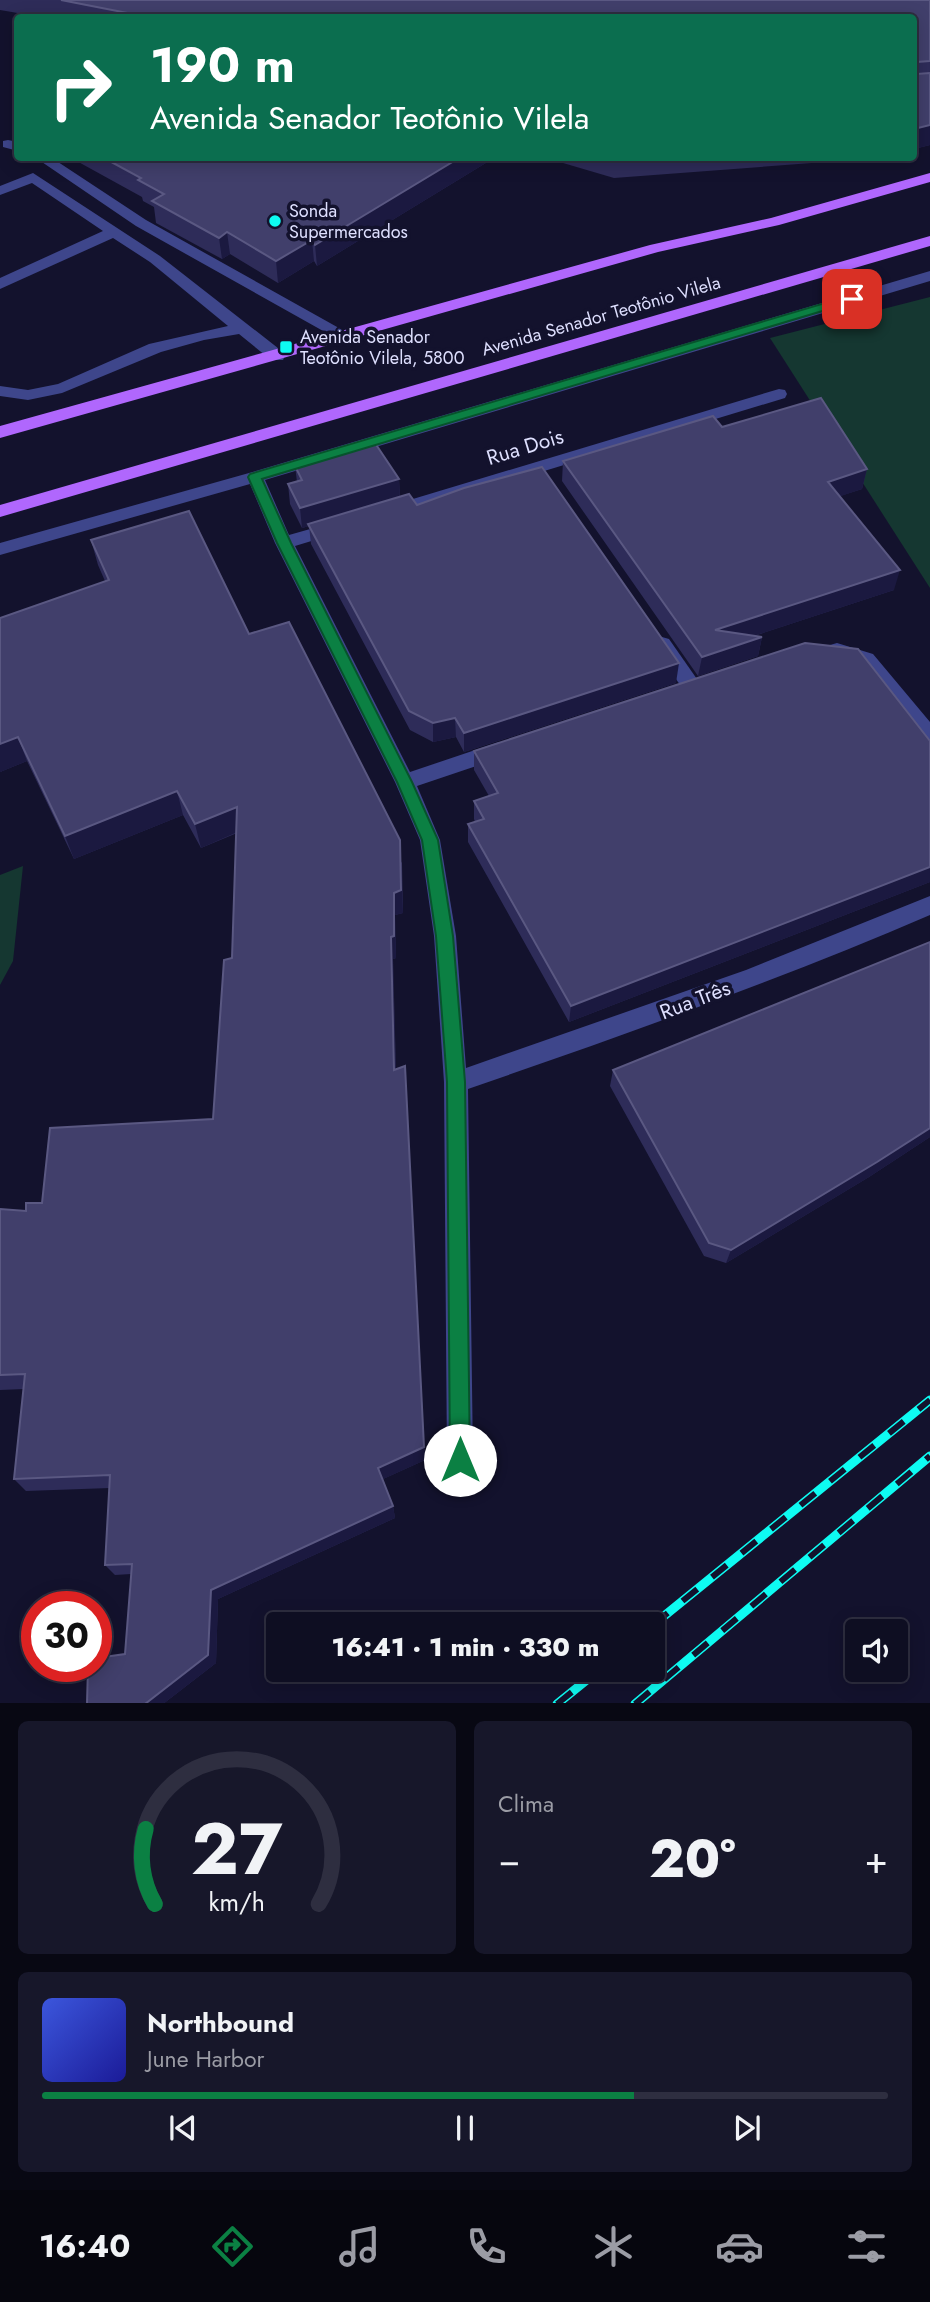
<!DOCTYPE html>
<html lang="pt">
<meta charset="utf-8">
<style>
body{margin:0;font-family:Jost,sans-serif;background:#17172a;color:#f1f3f6;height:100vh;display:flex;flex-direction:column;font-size:26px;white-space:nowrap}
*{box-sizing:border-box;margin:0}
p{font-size:23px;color:#9b9ca5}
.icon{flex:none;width:38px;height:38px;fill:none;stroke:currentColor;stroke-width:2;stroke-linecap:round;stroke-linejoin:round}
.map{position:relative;height:1703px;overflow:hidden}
.drawer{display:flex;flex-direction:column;gap:18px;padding:18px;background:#080813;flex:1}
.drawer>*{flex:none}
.hud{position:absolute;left:14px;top:14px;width:903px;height:147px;border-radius:7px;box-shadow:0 4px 18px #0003,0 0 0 2px #2e2e40;background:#0b6e4f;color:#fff;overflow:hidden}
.controls{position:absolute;left:845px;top:1619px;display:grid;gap:14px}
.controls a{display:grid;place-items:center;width:63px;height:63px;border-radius:7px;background:#0e0e22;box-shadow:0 4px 18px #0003,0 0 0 2px #2e2e40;font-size:35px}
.speed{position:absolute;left:21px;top:1591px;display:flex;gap:14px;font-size:35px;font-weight:700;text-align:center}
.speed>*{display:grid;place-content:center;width:91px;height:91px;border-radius:50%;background:#0e0e22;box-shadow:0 4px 18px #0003,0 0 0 2px #2e2e40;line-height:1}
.speed .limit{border:10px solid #d22;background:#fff;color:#111}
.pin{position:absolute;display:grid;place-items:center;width:60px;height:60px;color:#fff;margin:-30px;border-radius:14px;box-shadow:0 4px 10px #0006}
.me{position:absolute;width:77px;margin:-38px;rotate:0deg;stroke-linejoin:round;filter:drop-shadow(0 0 5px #0008)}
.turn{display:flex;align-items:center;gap:24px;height:147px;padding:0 21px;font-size:32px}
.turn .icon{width:91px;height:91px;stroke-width:2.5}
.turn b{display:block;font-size:49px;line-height:60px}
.big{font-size:52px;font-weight:800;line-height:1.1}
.drawer .tile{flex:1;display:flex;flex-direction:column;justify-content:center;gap:10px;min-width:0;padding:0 24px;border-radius:10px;background:#17172a}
.drawer .dial{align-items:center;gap:0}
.dial svg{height:182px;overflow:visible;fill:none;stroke:#2e2e40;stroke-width:7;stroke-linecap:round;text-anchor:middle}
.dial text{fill:#f1f3f6;stroke:none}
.song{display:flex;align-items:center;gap:21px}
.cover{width:84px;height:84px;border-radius:10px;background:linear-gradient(135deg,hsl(230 70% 55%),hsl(240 70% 35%))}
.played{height:7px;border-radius:4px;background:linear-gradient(90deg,#0b8043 70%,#2e2e40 70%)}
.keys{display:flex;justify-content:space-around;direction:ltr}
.heat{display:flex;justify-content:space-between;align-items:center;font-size:38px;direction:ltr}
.drawer .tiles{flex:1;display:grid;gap:18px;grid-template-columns:1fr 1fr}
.tile:last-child{grid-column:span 2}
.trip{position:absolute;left:266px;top:1612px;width:399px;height:70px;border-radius:7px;background:#0e0e22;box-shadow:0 4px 18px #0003,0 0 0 2px #2e2e40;font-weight:800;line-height:70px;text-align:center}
.menu{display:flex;height:112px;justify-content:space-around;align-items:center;background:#06060e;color:#9b9ca5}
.menu .icon{width:49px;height:49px}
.menu .active{color:#0b8043}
.menu b{font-size:32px;color:#f1f3f6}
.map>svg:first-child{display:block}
</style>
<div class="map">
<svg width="930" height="1704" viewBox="0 0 930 1704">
<rect width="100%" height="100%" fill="#13122d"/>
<g fill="#153731">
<path d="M930,297V588L770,338Z"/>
<path d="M23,866L13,961L0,985V875Z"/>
</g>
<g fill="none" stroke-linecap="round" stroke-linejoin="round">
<g fill="#3e468b" fill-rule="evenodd">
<path d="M8,140L18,142V151L3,147V141Z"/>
<path d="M36,158H52L146,220L355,337L347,342L341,341L136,226Z"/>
<path d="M33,173L160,256L283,352L285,356L283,360H271L239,334L204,340L161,352L62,393L28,400L0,396V386L28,390L58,384L149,344L228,326L150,262L113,238L0,289V278L103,231L32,183L0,195V186Z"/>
<path d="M930,271V281L265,480L289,535L335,522L341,524L344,528L341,532L295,546L410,772L499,742L506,744L509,750L506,756L417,786L440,840L456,936L466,1068L746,970L930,896V915C779,980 624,1035 468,1089L473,1459L470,1469L460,1472L450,1469L447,1459L444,1082L434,936L420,840L395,782L275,543L250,484L0,555V543L249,473Z"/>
<path d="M779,389L785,390L787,394L785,398L389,518L380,512L383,508Z"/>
<path d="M662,637L669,639L699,682L702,687L699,692L692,694L685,692L655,649L653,644L655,639Z"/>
<path d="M837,643L873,654L930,722V744L923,741L859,664L830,655L827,650L830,645Z"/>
</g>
<g fill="#b067fd" fill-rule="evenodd">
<path d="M930,173V182L779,225L658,252L0,438V426L650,245L771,218Z"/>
<path d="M930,236V246L0,517V505Z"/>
</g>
<g stroke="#0efbf2" stroke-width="9">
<g id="rail">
<path d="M653,1625L930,1400"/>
<path d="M557,1704L599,1670"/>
<path d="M635,1704L930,1456"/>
</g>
</g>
<use href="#rail" stroke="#13122d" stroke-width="6" stroke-dasharray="19" stroke-linecap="butt"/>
</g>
<g fill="#2e2c59">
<path d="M0,0H930V145L914,149V18H47L0,10Z"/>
<path d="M73,158H494L317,266L314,261L278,283L230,254L222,259L156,223L154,207L143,201L142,197L73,159Z"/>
<path d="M546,158H866L865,159L614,178Z"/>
<path d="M722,427L867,469L862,489L840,496L894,590L754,636L762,637L758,656L698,676L562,481L563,461Z"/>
<path d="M295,466L399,479L400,497L417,505L676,683L464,752L456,737L433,742L410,730L311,544L309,526L302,528L290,504L288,484L297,482Z"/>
<path d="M91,540L249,634L402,863L403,913L395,915L396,958L393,959L396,1070L425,1460L383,1479L393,1506L395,1518L218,1599L216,1663L163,1704H87L125,1654L131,1574L115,1575L105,1565L110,1488L26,1491L14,1479L24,1389L0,1390V1209L26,1211L213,1119L232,958L237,833L201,848L183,815L74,859L27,761L0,772L105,581L98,565Z"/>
<path d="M930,741V882L569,1022L468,842V824L475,822L474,819V801L489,796L474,770V751Z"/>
<path d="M930,942V1137L869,1177L726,1263L704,1256L610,1086L613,1070Z"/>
</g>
<g fill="#1b1940">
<path d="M930,125V145L914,149V129Z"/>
<path d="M459,158H494L317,266L315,245Z"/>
<path d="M227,232L230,254L222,259L219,238Z"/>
<path d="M312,240L314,261L278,283L276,261Z"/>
<path d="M867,469L862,489L823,502L828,482Z"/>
<path d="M399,479L400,499L308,524L309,526L302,528L300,508Z"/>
<path d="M900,570L894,590L711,650L715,630Z"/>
<path d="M762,637L758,656L698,676L702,657Z"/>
<path d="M679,663L676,683L464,752V733Z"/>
<path d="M455,718L456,737L433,742V723Z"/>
<path d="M18,737L27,761L0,772V744Z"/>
<path d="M177,791L183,815L74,859L65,836Z"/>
<path d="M237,807L242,830L201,848L195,824Z"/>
<path d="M400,840L403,913L395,915L396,958L393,959L396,1090L394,1070L391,937L394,893Z"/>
<path d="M930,867V882L569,1022L571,1006Z"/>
<path d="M406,1086L425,1460L381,1480L378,1468Z"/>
<path d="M930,1128V1137L869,1177L726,1263L731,1250Z"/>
<path d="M393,1506L395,1518L218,1599L216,1663L163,1704H145L211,1590Z"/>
</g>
<g fill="#413f6b" stroke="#5a5882" stroke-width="2">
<path d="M61,0H930V61L917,62V74L930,73V125L914,129V18H153Z"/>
<path d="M104,158H459L315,245L312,240L276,261L227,232L219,238L152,201L164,194L138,180L141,178Z"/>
<path d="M821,398L867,469L828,482L900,570L715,630L762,637L702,657L563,461L713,416L722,427Z"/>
<path d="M375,443L399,479L300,508L288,484L302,480L295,466Z"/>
<path d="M542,467L679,663L464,733L455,718L433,723L409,711L308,524L409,494L417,505L464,488Z"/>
<path d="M189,511L249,634L289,622L400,840L401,890L394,893V936L391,937L394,1070L405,1066L424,1447L378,1468L393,1506L211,1590L208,1655L145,1704H87L88,1666H96V1658L125,1654L132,1564L105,1565L110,1475L14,1479L25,1374L0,1375V1209L26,1211V1203H42L50,1128L213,1119L224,960L232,958L237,807L195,824L177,791L65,836L18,737L0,744V618L109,580L91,540Z"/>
<path d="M805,643L858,649L930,741V867L571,1006L468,824L484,819L474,801L498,793L474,751Z"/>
<path d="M930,942V1128L877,1162L731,1250L709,1243L613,1070Z"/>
</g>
<path fill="#0b8043" stroke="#07532c" stroke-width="2" d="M852,295L858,299L856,301L262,479L291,543L412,782L438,840L453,936L465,1082L470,1460L467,1467L460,1470L453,1467L450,1460L447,1082L436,936L422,840L397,782L277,543L248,477L250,474Z"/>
<g fill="#0efbf2" stroke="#13122d" stroke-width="2.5">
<circle cx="275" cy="221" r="7"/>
<rect x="279" y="340" width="14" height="14" rx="3.5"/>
</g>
<g text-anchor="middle" stroke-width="7" stroke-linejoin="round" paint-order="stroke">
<g font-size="18" fill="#dedffe" stroke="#13122d" text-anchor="start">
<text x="289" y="217">Sonda<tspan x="289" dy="21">Supermercados</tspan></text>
<text x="300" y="343">Avenida Senador<tspan x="300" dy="21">Teotônio Vilela, 5800</tspan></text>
</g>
<g font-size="18" fill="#dedffe" stroke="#13122d">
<text transform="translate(601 316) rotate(-16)" y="6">Avenida Senador Teotônio Vilela</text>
</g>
<g font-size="21" fill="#dedffe" stroke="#13122d">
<text transform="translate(525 447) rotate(-17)" y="7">Rua Dois</text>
<text transform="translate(695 1000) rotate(-21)" y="7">Rua Três</text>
</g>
</g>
</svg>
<div class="controls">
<a><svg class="icon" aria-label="sound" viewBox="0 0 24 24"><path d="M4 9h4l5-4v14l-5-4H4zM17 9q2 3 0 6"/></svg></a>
</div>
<div class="speed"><div class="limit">30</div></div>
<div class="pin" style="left:852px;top:299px;background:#d93025"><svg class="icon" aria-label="arrive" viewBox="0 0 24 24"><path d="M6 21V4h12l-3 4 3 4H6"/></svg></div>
<svg class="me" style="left:460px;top:1460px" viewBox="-20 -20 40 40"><circle r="19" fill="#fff"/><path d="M0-13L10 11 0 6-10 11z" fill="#0b8043"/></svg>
<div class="trip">16:41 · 1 min · 330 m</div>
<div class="hud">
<div class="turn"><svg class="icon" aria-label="right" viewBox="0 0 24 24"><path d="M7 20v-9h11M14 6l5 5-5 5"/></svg><div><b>190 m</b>Avenida Senador Teotônio Vilela</div></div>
</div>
</div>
<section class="drawer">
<div class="tiles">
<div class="tile dial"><svg viewBox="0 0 100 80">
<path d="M14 69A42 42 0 1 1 86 69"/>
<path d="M14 69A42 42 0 0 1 10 36" stroke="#0b8043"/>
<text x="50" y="56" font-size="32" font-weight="700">27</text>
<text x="50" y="72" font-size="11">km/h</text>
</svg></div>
<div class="tile"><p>Clima</p>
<div class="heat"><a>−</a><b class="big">20°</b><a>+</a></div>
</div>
<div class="tile">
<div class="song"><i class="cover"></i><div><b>Northbound</b><p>June Harbor</p></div></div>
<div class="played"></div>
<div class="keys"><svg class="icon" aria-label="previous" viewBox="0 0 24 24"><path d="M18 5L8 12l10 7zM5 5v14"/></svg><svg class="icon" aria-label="pause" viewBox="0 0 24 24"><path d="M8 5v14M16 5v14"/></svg><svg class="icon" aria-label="next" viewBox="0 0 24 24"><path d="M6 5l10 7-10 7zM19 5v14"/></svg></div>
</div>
</div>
</section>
<nav class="menu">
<b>16:40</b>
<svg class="icon active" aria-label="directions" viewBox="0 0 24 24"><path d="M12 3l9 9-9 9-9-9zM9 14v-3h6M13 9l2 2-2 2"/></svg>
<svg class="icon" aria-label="music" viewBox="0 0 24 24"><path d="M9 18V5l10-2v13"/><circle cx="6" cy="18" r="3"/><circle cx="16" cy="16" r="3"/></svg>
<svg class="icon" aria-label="phone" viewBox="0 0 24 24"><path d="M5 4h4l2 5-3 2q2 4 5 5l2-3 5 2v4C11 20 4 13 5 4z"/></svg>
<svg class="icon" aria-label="climate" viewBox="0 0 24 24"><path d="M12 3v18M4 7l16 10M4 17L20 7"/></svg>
<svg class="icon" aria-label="car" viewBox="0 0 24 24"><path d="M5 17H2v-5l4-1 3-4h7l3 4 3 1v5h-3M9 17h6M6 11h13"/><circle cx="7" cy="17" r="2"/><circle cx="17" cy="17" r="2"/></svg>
<svg class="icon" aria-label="filters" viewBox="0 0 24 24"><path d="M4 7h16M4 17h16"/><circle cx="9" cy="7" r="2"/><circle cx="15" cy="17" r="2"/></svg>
</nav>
